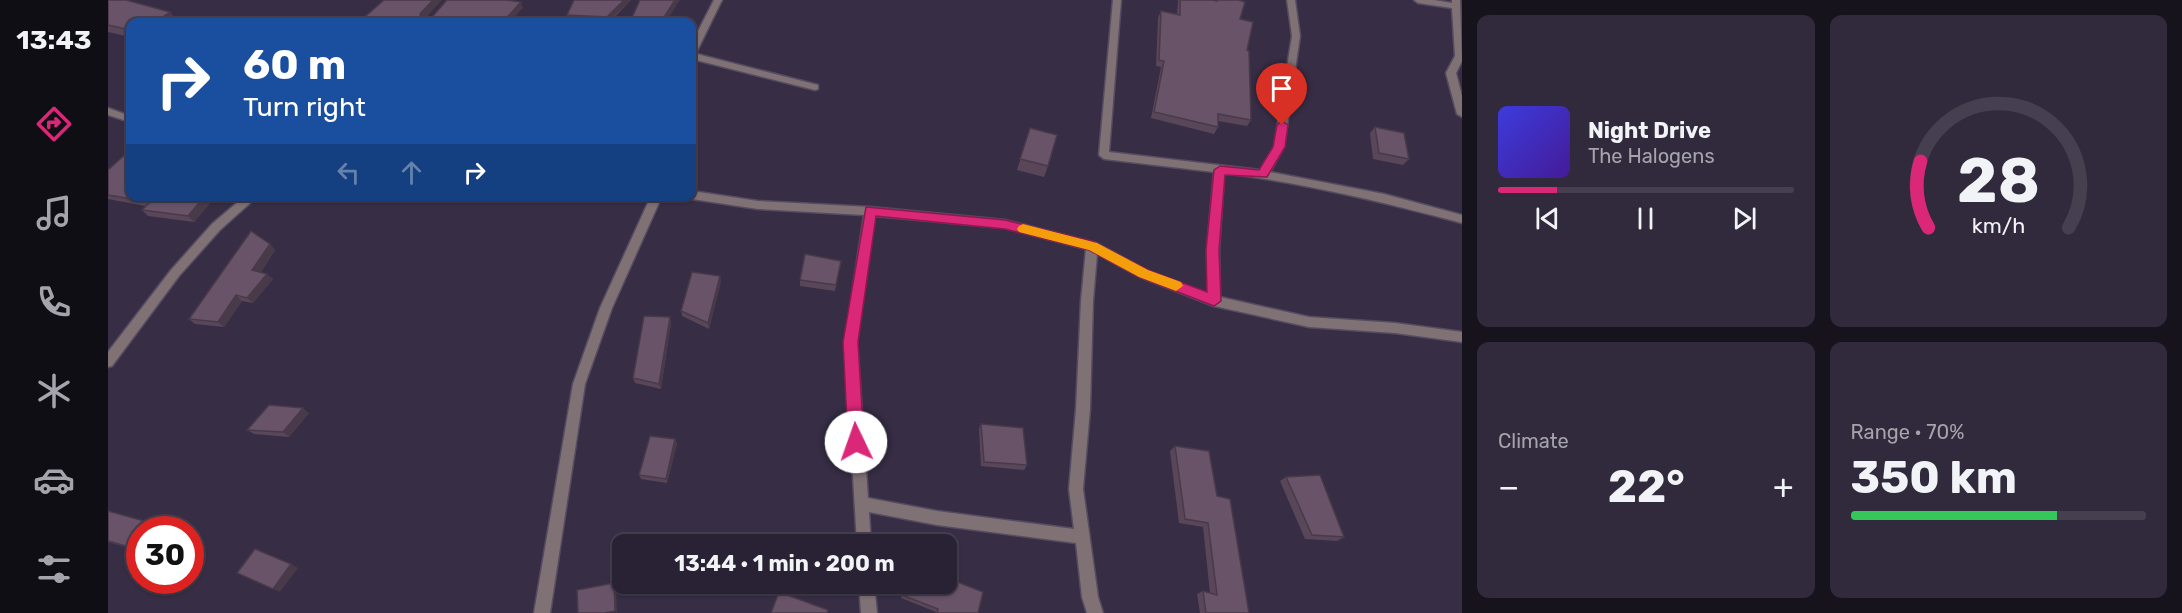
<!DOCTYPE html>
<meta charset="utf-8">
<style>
body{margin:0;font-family:Rubik,sans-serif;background:#312a3c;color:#f1f3f6;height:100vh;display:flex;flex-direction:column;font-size:22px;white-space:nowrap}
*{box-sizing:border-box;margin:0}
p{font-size:20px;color:#a5a4ac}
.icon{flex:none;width:33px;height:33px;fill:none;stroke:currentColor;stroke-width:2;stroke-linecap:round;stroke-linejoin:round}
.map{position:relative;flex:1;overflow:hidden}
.sheet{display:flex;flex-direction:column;gap:15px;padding:15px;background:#17131d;width:720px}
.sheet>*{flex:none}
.hud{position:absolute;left:18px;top:18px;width:570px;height:183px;border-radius:12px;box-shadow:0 2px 4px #0004,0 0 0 2px #453f4f;background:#1a4fa0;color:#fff;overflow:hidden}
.speed{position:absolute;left:18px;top:516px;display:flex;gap:12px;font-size:30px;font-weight:700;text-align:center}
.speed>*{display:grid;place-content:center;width:78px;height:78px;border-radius:50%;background:#292234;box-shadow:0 2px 4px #0004,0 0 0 2px #453f4f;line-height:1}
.speed .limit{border:9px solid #d22;background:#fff;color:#111}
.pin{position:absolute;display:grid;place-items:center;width:51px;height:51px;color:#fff;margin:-62px -26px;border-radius:50% 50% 50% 0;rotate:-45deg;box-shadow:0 0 6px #0007}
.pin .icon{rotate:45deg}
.me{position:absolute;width:66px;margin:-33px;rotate:357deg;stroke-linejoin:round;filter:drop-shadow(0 0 4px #0008)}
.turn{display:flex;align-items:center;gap:21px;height:126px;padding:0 18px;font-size:27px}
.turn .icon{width:78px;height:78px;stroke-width:2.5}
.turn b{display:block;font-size:42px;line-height:51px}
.lanes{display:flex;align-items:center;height:57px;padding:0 18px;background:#0003;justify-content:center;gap:30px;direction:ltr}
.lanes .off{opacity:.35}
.big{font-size:45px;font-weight:700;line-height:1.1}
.sheet .widget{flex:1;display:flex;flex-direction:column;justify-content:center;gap:9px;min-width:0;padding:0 21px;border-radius:12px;background:#312a3c}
.sheet .dial{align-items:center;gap:0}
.dial svg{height:156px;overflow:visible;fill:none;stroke:#453f4f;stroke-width:7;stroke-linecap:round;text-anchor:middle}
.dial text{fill:#f1f3f6;stroke:none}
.song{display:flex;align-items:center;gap:18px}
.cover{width:72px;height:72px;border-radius:9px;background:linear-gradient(135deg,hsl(240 70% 55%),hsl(260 70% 35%))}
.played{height:6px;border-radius:3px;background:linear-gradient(90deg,#db2777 20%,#453f4f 20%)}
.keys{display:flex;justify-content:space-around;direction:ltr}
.heat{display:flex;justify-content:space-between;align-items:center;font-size:33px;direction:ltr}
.charge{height:9px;border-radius:4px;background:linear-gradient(90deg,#34c759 70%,#453f4f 0)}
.sheet .tiles{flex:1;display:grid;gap:15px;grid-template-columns:repeat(2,1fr)}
.trip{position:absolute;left:504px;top:534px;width:345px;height:60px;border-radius:12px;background:#292234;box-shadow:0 2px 4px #0004,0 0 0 2px #453f4f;font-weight:700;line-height:60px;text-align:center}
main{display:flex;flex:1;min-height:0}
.tabs{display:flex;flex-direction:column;width:108px;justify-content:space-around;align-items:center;background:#100e15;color:#a5a4ac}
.tabs .icon{width:42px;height:42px}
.tabs .active{color:#db2777}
.tabs b{font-size:27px;color:#f1f3f6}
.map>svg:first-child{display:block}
</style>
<main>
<nav class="tabs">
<b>13:43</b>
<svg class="icon active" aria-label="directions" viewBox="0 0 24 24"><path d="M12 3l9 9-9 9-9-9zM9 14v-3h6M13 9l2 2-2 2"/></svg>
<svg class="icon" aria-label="music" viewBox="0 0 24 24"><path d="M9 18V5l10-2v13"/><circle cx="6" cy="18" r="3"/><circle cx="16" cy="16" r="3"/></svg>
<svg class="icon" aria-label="phone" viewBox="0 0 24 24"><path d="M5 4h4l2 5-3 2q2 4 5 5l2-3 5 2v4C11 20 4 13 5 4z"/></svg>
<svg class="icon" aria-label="climate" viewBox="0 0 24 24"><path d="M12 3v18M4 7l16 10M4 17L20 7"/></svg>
<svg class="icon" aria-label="car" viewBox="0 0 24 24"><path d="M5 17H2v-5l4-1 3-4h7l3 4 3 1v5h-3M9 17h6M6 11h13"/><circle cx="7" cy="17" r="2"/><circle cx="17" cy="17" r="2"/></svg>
<svg class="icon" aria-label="filters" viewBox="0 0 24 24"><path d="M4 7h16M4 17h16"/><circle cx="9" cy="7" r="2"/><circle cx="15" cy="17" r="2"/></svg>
</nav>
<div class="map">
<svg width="1354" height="613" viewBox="0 0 1354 613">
<rect width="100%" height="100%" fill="#372d45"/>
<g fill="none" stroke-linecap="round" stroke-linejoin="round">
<g stroke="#554c62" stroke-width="3">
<g id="street">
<path d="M606,0H614L589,51L585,53L710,85V89L707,90L584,59V43Z"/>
<path d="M1005,0H1013L1001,152L1152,170L1166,147L1184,36L1179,0H1187L1192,36L1176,147L1162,172L1276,194L1354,215V223C1276,202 1197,183 1116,173L1111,250L1112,297L1201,317L1287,323L1354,332V342L1287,333L1201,327L1106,306L1032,277L989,254L985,301L982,409L975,489L990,597L995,613H979L974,597L968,543L829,525L761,512L763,544H749L737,342L756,215L650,209L584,199L579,196H584V191L650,201L762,207L897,220L988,243L1040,271L1100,294L1099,250L1106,172L996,159L991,155ZM767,216L897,228L978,249L973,301L968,409L961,489L966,529L829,511L760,498L749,342Z"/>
<path d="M1306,0H1326L1344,3V0H1352L1354,61L1348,73L1354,96V117L1349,114L1338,73L1347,56L1344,8L1310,3Z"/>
<path d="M0,108L22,116V122L0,115Z"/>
<path d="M137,196H150L112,230L71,276L4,366L0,367V352L63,270L104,224Z"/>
<path d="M543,196H554L504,308L477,384L442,613H426L465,384L492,308Z"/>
<path d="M751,584H766L769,613H753Z"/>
</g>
</g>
<use href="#street" fill="#807174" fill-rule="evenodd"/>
</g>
<g fill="#594759">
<path d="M0,0L26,2L62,12L68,20L22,22V37L0,32Z"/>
<path d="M523,0L502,22H461L459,15Z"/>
<path d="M1070,0H1130L1132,19L1139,50L1143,120L1139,126L1110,121V127L1106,134L1043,118L1053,67L1048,66L1050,18L1053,11L1069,14Z"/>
<path d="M1267,127L1301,159L1295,165L1265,159L1262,133Z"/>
<path d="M919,138L940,166L936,177L909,170Z"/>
<path d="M0,170L22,196H108L86,222L40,216L34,210L37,206L0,199Z"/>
<path d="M162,244L167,250L153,272L165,279L145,303L134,301L116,327L87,324L81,319Z"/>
<path d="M733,261L727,291L692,286V280Z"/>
<path d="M613,281L601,329L574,316L573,311Z"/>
<path d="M562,317L563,323L553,389L527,383L525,378Z"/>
<path d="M201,413L181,437L146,434L139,430Z"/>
<path d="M873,424L919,465L916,470L873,466L871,429Z"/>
<path d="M567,439L569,444L559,483L533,479L531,475Z"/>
<path d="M1067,446L1109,496L1141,613H1092L1089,594L1095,591L1102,593L1095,527L1071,523L1062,451Z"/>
<path d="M1178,477L1236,537L1229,541L1197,539L1172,481Z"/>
<path d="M0,511L67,530H32V551L0,542Z"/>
<path d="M847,581L870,613H827L828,612L793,598L797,584H834L844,587Z"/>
</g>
<g fill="#493a49">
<path d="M325,0H334L315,21L312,14Z"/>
<path d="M516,0H523L500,22L499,17Z"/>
<path d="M567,0H572L558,22H553Z"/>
<path d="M413,2L415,8L402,22H395Z"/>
<path d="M62,12L68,20L65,22H47Z"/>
<path d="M97,196H108L86,222L80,216Z"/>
<path d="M162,244L167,250L150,276L144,270Z"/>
<path d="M159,274L165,279L145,303L139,298Z"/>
<path d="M612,276L613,281L601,329L600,323Z"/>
<path d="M128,295L134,301L116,327L110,322Z"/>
<path d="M562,317L563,323L553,389L551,384Z"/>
<path d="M195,408L201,413L181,437L175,432Z"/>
<path d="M567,439L569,444L559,483L558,479Z"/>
<path d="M183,564L190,568L172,592L165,589Z"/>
<path d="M506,583L508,587L509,613L507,611Z"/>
</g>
<g fill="#685368" stroke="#493a49" stroke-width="1.5">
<path d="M0,0H18L62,12L47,22H22V30L0,25Z"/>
<path d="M276,0H325L312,14L314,18L324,17L339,0H398L413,2L395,22H251Z"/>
<path d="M466,0H516L499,17L459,15Z"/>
<path d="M532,0H567L553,22H522Z"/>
<path d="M1072,0H1104L1109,1V0H1130L1137,2L1132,19L1145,22L1139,50L1141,51L1143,120L1110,114V127L1046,112L1056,61L1051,60L1053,11L1072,15Z"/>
<path d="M1267,127L1296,133L1301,159L1271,153Z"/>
<path d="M922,128L949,135L940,166L912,159Z"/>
<path d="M22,150V196H97L80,216L34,210L42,202L0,195V170Z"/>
<path d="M143,231L162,244L144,270L159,274L139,298L128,295L110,322L81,319Z"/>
<path d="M697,254L733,261L728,285L692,280Z"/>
<path d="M584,272L612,276L600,323L573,311Z"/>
<path d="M536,316L562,317L551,384L525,378Z"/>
<path d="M161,405L195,408L175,432L139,430Z"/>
<path d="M873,424L915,428L919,465L876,462Z"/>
<path d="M542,436L567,439L558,479L531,475Z"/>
<path d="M1067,446L1101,451L1109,496L1122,499L1141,613H1098L1095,591L1109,595L1100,523L1077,519Z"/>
<path d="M1212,475L1236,537L1204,535L1178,477Z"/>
<path d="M0,511L65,529L32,530V550L0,541Z"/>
<path d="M147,549L183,564L165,589L129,573Z"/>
<path d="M847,581L875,592L870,613H829L830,609L794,595L798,584H834L845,588Z"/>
<path d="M506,583L507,611L496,613H470L469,590Z"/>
<path d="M671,592L720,610L719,613H663Z"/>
</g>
<path fill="#db2777" stroke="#8e194d" stroke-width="1.5" d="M1174,121L1180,125L1177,147L1159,177L1117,175L1111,250L1113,301L1106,306L1031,277L981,250L897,229L768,216L750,342L756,442L753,447L748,449L742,447L740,442L735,342L758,207L897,220L984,241L1040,270L1099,292L1098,250L1106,170L1112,166L1151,170L1165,147L1169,125Z"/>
<path fill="#f59e0b" d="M915,224L989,243L1040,270L1073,282L1075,286L1068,291L1031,277L981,250L911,232L909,229L911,226Z"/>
</svg>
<div class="speed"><div class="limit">30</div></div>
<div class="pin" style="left:1174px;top:125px;background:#d93025"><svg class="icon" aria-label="arrive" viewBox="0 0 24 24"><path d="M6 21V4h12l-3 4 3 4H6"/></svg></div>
<svg class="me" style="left:748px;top:442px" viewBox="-20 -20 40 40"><circle r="19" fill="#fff"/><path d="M0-13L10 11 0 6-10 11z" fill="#db2777"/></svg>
<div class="trip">13:44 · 1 min · 200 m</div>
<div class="hud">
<div class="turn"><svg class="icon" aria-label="right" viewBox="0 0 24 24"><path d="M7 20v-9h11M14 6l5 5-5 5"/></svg><div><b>60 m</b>Turn right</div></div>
<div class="lanes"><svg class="icon off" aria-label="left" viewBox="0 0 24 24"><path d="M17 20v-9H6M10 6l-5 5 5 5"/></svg><svg class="icon off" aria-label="ahead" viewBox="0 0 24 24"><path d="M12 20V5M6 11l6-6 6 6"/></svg><svg class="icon" aria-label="right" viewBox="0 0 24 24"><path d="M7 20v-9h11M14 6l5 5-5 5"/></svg></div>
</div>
</div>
<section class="sheet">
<div class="tiles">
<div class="widget">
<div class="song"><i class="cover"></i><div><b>Night Drive</b><p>The Halogens</p></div></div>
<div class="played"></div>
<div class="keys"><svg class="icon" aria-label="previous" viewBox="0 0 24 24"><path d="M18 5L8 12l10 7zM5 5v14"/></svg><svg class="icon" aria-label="pause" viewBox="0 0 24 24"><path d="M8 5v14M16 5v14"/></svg><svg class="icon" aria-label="next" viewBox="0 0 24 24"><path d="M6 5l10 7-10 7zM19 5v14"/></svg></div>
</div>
<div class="widget dial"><svg viewBox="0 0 100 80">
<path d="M14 69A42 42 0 1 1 86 69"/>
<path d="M14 69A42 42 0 0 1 10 35" stroke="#db2777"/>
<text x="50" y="56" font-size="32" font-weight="700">28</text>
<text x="50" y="72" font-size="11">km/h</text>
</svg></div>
<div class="widget"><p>Climate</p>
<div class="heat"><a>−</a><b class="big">22°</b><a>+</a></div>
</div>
<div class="widget"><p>Range · 70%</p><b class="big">350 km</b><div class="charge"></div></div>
</div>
</section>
</main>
